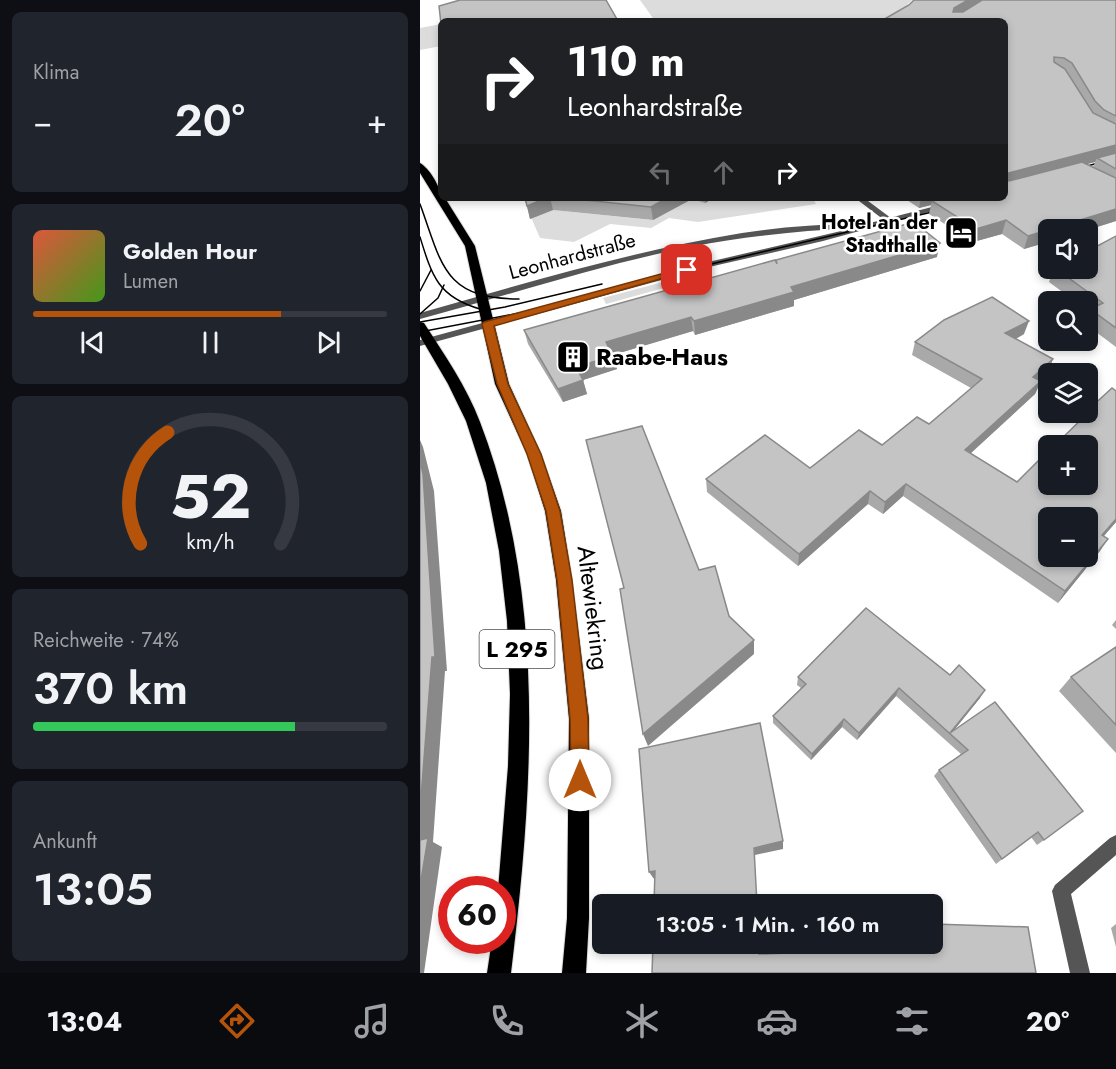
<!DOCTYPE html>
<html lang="de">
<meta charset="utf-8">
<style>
body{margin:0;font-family:Jost,sans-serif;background:#20242c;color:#f1f3f6;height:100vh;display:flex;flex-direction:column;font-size:22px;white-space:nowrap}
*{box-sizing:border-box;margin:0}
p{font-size:20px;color:#9ea1a6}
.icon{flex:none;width:33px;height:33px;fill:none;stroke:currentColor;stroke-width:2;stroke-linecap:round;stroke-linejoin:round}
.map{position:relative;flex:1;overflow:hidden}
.panel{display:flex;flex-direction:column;gap:12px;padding:12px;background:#0d0f14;width:420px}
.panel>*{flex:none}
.hud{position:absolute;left:18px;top:18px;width:570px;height:183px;border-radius:9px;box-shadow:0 3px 9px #0003;background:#202124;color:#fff;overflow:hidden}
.buttons{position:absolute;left:618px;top:219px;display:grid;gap:12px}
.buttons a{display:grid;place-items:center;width:60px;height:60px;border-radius:9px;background:#171b24;box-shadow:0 3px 9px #0003;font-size:30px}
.speed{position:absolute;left:18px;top:876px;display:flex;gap:12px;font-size:30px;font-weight:700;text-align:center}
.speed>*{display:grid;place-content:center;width:78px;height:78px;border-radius:50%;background:#171b24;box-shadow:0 3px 9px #0003;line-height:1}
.speed .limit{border:9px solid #d22;background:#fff;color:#111}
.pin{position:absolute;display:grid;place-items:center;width:51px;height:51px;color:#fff;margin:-26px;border-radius:12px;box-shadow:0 3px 9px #0006}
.me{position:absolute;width:66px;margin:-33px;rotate:0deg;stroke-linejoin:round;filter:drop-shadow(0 0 4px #0008)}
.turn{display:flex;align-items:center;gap:21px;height:126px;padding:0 30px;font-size:27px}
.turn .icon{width:78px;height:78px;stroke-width:2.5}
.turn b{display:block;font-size:42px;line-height:51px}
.lanes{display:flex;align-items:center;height:57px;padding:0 30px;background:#0003;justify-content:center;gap:30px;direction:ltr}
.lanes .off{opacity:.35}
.big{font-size:45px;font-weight:600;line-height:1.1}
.panel .tile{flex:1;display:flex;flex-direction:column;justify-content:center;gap:9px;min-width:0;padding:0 21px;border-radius:9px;background:#20242c}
.panel .dial{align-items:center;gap:0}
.dial svg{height:156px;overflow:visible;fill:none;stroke:#363941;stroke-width:7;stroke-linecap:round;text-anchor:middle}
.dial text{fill:#f1f3f6;stroke:none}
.song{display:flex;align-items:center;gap:18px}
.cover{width:72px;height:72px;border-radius:9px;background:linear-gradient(135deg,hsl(10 70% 55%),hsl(100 70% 35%))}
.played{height:6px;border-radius:3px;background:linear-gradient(90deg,#b45309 70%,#363941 70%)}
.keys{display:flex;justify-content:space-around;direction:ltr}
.heat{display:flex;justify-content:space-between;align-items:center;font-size:33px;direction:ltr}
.charge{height:9px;border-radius:4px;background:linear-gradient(90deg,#34c759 74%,#363941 0)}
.trip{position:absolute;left:172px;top:894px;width:351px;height:60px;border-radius:9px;background:#171b24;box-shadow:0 3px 9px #0003;font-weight:600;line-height:60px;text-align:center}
.tab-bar{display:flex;height:96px;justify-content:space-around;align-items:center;background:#090b0e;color:#9ea1a6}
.tab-bar .icon{width:42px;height:42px}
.tab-bar .on{color:#b45309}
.tab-bar b{font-size:27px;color:#f1f3f6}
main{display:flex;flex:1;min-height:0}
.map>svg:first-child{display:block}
</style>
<main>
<section class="panel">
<div class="tile"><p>Klima</p>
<div class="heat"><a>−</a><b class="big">20°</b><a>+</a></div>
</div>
<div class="tile">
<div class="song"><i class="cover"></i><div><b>Golden Hour</b><p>Lumen</p></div></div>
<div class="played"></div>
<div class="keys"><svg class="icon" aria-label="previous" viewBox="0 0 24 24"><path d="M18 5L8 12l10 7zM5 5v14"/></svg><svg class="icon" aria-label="pause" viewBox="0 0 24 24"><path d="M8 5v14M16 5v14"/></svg><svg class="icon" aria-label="next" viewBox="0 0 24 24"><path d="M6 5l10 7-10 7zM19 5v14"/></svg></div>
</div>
<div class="tile dial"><svg viewBox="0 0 100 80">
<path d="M14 69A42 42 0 1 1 86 69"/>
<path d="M14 69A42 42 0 0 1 28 12" stroke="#b45309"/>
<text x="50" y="56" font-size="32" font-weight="700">52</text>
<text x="50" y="72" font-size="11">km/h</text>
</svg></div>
<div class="tile"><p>Reichweite · 74%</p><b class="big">370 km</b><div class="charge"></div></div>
<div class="tile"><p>Ankunft</p><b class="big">13:05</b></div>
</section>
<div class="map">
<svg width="696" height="973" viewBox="0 0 696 973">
<rect width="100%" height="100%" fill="#fff"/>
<g fill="#dcdcdc">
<path d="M220,0H492L471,21H235Z"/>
<path d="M21,24V46L0,50V28Z"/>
<path d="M294,198H393L396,204L278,222L249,218L231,228L190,224L154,242L120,238L110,215L133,210L232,220L272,199L285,202Z"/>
<path d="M273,274L276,279L186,304L183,298Z"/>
</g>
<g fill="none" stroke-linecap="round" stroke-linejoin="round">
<g stroke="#dbdbdb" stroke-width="2">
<g id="primary">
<path d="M0,163C9,168 21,187 21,198H25L55,246L89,384L121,454L141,511L152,580L169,719V918L166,973H142L147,918L149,719L136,580L125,511L107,454L75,384L45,246L0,173Z"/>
<path d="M0,322L4,323C24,354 47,387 60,422C127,596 113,791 91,973H67L72,940H82V890H78L88,766L90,694L87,621L79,551L66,483L46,421L28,384L0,336Z"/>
</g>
</g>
<g fill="#555" fill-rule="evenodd">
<path d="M435,198H444L475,221L468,223Z"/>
<path d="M696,835V855L651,894L670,973H650L632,891L635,885L690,838Z"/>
</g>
<path fill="#555" fill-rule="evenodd" d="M547,198H560L403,241L289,267L0,346V340L284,263L434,228C379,231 325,236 270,247C179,265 90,295 0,319V313C106,283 212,251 322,233C359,227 397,225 435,223H438V226Z"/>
<use href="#primary" fill="#000" fill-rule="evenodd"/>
<g stroke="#000" stroke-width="1.5">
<path d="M653,170L696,158"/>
<path d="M0,204C22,264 23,299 99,299"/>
<path d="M0,237C12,276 18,297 60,309"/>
<path d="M0,291L11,270"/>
<path d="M0,314L18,298L24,285"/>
<path d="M0,322L85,307L182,284"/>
<path d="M0,332L131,307L287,265L525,209"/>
</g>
</g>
<g fill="#a9a9a9" fill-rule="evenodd">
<path d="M696,0V221L604,249L582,234L553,242L509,214L511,205L499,208L484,198H585V21ZM675,162L673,167L667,164Z"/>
<path d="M105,198H294L285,203L272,199L233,220L133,210L110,219Z"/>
<path d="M696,236V347L668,326V314L669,311H668V302H656L629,282L634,268H668Z"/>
<path d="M517,257L374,300V306L275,335L273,331L193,355L197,369L163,380L167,394L143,402L108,344L104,330L356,263Z"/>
<path d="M604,334L596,339L628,372L619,380L621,381L615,394L550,454L597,482L662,419L665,412H668L696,391V522L684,536L680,551L638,603L483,496L463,514L448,504L378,566L287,492L286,479L390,468L462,445L509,424L551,388L492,355L495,342Z"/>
<path d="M446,608L560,698L533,731L624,840L617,845L611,837L576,864L514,776L519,770L541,754L476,696L437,740L422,727L391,760L353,723V716L381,688L377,685L378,677Z"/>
<path d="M696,620V629L692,625Z"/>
<path d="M696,647V753L639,691L651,677Z"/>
<path d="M513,924L608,927L616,973H232L233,944H339V954L393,952L394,944H513Z"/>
<path d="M696,924V947L691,928Z"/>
</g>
<g fill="#898989">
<path d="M548,0H563L532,19L534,8Z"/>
<path d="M696,145V157L677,158L675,162L585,186L588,173Z"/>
<path d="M126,198H130L133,210L110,219L107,206Z"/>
<path d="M247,198H272V199L233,220L231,207Z"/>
<path d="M285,198H294L285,203Z"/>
<path d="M501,198H538L512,201L511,205L499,208Z"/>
<path d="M696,209V221L668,230H629Z"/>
<path d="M586,220L582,234L553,242L556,229Z"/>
<path d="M628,230V242L604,249L608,236Z"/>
<path d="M520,243L517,257L374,300V306L275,335L274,321L371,287Z"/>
<path d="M271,317L273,331L189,356L186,342Z"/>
<path d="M609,321L604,334L581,347L585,333Z"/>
<path d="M193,356L197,369L160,381L156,367Z"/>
<path d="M633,359L628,372L608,390L613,377Z"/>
<path d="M163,380L167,394L143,402L138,389Z"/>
<path d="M621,381L615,394L540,463L545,450Z"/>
<path d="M0,440L3,447L14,491L27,671H25L13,842L22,847L4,973H0Z"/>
<path d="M486,484L483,496L463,514L465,502Z"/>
<path d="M450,491L448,504L378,566L379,554Z"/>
<path d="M696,519V522L674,547L682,535Z"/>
<path d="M688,539L680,551L638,603L645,591Z"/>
<path d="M334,640V654L228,746L223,734Z"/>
<path d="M479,688L476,696L437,740L439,733Z"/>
<path d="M565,690L560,698L531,734L530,733Z"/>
<path d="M424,719L422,727L391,760L392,754Z"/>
<path d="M363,841V849L335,855L334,848Z"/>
<path d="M235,871L240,878L234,879L229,872Z"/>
</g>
<g fill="#c4c4c4" stroke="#898989" stroke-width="1.5" fill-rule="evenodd">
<path d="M40,0H186L198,21H21V24L19,6Z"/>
<path d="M494,0H548L534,8L533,12H543L562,0H696V116L684,110L675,101L652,63L644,58L634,57V62L645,69L673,113L696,124V145L588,173L586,179L589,181L662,162L696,178V209L608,236L586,220L556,229L512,201L522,198H585V21H461L489,5Z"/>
<path d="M696,153V169L677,158Z"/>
<path d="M105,198H126L107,206Z"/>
<path d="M146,198H247L231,207Z"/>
<path d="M494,222L520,243L371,287L374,292L274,321L271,317L186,342L193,356L156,367L163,380L138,389L104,330L355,260L357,264L356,260Z"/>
<path d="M696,236V328L670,309L683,303L635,268H668V251Z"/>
<path d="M572,297L609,321L585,333L633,359L613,377L621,381L545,450L597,482L628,451V484H668V446H634L668,413V410L692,388L696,391V519L682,535L688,539L645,591L486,484L465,502L450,491L379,554L286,479L345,435L390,468L439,430L462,445L497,417L509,424L562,379L495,342L524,320ZM628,518H668V556H628Z"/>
<path d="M222,426L279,570L295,566L309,616L334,640L223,734L200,589L204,588L166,440Z"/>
<path d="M0,461L3,474L15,657H12L0,810Z"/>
<path d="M446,608L530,675L539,665L565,690L530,733L575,702L663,811L624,840L618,832L582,859L519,770L548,750L479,688L439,733L424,719L392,754L353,716L386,684L378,677Z"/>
<path d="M696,647V725L651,677Z"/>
<path d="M340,723L363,841L334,848L337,904H234L235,871L229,872L219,749Z"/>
<path d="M8,838L0,886V840Z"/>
<path d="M513,924L608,927L616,973H232L233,944H338L339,954L395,952L396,944H513Z"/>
</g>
<path fill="#b45309" stroke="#753606" stroke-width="1.5" d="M263,268L272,270L74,326L88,384L121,454L140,511L152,580L168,719L169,780L167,786L160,789L154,786L151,780L150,719L137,580L126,511L107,454L77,384L62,324L64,322Z"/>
<defs>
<g id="hotel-square" transform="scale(1.725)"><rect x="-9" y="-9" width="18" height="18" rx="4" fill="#000" stroke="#fff"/><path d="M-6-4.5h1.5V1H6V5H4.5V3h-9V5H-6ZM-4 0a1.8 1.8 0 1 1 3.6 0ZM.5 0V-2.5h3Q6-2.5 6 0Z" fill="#fff"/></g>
<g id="building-square" transform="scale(1.725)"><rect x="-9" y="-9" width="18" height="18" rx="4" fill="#000" stroke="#fff"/><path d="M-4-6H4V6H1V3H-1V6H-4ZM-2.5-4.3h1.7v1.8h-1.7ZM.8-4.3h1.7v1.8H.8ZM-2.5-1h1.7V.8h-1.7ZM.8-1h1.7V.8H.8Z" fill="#fff"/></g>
</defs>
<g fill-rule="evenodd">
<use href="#hotel-square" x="541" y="233"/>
<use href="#building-square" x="153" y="357"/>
</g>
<g text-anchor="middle" stroke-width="5" stroke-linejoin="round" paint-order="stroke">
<g font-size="20" font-weight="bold" fill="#000" stroke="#fff" text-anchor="end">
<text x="518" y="229">Hotel an der<tspan x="518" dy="23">Stadthalle</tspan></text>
</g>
<g font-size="20" fill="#000" stroke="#fff">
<text transform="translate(152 256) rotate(-15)" y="7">Leonhardstraße</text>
</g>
<rect fill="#fff" stroke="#4c4c4c" stroke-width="1.5" x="59.5" y="630" width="75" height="38" rx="4.5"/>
<g font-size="22" font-weight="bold" fill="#000">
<text x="97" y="657">L 295</text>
</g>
<g font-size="24" font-weight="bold" fill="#000" stroke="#fff" text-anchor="start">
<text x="176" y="365">Raabe-Haus</text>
</g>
<g font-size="24" fill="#000" stroke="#fff">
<text transform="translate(173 608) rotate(83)" y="8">Altewiekring</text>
</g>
</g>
</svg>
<div class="buttons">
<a><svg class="icon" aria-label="sound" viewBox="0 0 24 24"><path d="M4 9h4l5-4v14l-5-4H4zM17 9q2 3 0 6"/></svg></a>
<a><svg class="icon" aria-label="search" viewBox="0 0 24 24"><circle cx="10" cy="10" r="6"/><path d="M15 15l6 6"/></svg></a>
<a><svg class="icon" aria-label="layers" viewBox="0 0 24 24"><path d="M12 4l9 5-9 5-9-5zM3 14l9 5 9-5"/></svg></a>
<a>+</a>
<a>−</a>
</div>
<div class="speed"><div class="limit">60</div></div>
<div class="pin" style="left:267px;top:270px;background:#d93025"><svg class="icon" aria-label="arrive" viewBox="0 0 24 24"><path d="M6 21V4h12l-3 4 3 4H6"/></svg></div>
<svg class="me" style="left:160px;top:780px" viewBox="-20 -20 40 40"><circle r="19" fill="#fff"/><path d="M0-13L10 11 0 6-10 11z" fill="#b45309"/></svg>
<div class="trip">13:05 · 1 Min. · 160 m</div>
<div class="hud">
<div class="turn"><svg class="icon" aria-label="right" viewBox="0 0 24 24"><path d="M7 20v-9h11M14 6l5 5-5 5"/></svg><div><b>110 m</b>Leonhardstraße</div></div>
<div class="lanes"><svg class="icon off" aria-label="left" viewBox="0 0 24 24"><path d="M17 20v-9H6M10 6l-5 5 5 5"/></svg><svg class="icon off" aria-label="ahead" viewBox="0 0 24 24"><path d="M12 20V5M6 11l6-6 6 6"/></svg><svg class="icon" aria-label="right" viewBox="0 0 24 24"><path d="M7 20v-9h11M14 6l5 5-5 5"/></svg></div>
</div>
</div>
</main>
<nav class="tab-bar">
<b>13:04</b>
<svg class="icon on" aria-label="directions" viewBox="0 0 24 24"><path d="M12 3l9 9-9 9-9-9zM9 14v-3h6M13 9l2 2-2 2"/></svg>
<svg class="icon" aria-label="music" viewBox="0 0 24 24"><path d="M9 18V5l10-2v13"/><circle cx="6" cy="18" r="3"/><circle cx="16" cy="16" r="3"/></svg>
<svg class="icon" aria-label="phone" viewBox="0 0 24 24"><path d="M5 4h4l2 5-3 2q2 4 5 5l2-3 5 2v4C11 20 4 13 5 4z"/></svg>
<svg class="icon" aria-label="climate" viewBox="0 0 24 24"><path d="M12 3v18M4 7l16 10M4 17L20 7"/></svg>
<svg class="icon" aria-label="car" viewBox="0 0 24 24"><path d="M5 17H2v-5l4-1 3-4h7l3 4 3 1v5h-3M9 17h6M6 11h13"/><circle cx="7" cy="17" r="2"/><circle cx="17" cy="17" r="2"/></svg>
<svg class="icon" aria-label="filters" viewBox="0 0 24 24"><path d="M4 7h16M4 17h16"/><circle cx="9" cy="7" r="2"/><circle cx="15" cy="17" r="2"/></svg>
<b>20°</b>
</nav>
